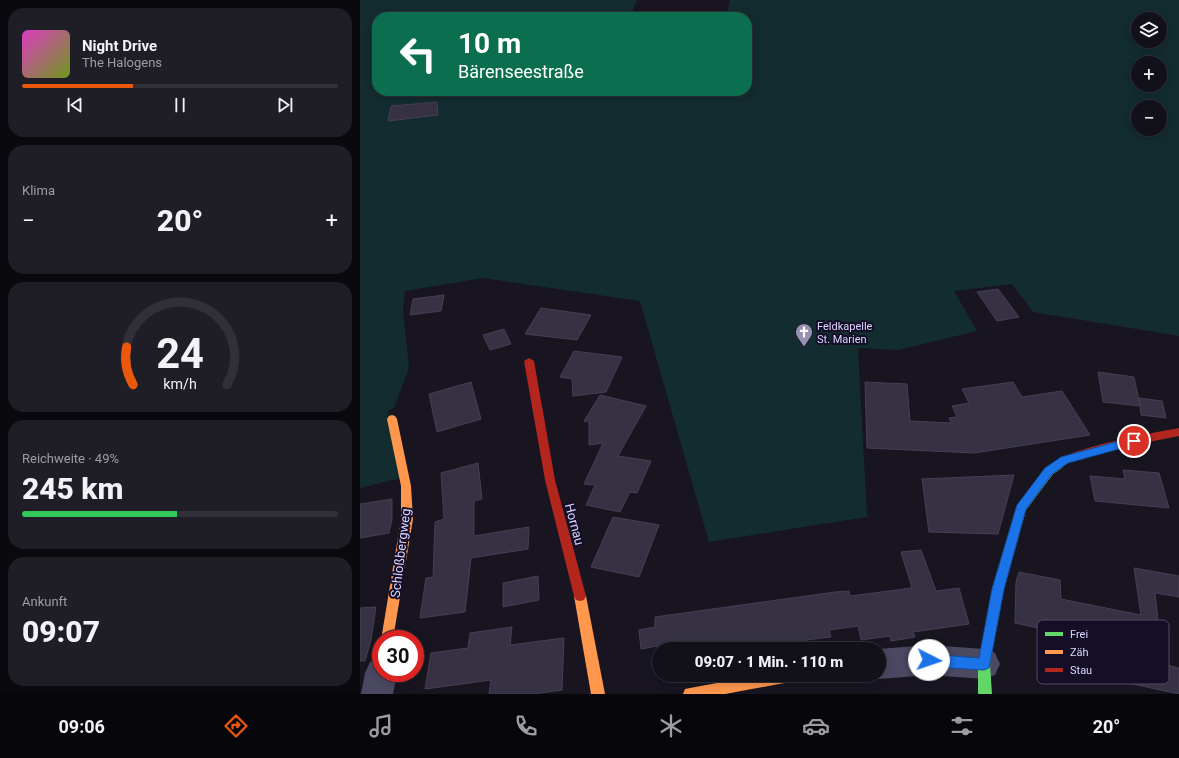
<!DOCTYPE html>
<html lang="de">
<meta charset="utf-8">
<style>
body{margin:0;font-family:Roboto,sans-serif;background:#1f1e26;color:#f1f3f6;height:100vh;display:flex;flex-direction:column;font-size:15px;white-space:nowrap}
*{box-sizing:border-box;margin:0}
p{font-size:13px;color:#9c9da2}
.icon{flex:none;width:22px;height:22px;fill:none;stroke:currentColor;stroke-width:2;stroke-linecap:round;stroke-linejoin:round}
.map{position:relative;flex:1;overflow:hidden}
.side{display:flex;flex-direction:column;gap:8px;padding:8px;background:#0a090e;width:360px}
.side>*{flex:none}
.banner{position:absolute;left:12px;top:12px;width:380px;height:84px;border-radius:16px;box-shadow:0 2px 10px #0003,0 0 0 1px #313038;background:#0b6e4f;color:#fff;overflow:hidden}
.tools{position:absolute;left:771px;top:12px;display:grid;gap:8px}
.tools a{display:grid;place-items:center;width:36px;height:36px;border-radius:50%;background:#121019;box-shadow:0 2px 10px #0003,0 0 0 1px #313038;font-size:20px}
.speed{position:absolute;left:12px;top:630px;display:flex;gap:8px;font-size:20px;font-weight:700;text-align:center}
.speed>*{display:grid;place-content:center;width:52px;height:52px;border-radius:50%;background:#121019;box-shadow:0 2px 10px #0003,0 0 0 1px #313038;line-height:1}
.speed .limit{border:6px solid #d22;background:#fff;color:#111}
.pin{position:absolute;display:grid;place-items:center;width:34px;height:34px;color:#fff;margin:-17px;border:2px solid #fff;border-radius:50%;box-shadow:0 1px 4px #0007}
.me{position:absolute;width:44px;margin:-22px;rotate:94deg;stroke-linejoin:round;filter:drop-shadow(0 0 3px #0008)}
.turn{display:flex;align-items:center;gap:14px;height:84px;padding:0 20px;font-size:18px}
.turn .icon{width:52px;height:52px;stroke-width:2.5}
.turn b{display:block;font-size:28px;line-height:34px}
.big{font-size:30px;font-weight:800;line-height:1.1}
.side .widget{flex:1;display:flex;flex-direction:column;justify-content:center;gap:6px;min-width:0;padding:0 14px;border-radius:16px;background:#1f1e26}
.side .dial{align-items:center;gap:0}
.dial svg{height:104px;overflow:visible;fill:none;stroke:#313038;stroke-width:7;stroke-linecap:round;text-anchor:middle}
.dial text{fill:#f1f3f6;stroke:none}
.song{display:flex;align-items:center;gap:12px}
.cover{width:48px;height:48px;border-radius:6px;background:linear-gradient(135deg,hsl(310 70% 55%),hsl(80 70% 35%))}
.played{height:4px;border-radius:2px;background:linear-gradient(90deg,#ea580c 35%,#313038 35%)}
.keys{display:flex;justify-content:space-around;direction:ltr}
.heat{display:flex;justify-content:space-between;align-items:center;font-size:22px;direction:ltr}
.charge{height:6px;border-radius:3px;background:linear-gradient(90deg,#34c759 49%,#313038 0)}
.trip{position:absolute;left:292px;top:642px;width:234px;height:40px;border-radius:20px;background:#121019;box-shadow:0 2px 10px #0003,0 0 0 1px #313038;font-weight:800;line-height:40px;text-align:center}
.menu{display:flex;height:64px;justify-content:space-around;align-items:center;background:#07060a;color:#9c9da2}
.menu .icon{width:28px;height:28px}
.menu .active{color:#ea580c}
.menu b{font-size:18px;color:#f1f3f6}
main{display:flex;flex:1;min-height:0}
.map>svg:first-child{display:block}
</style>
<main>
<section class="side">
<div class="widget">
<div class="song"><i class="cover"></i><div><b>Night Drive</b><p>The Halogens</p></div></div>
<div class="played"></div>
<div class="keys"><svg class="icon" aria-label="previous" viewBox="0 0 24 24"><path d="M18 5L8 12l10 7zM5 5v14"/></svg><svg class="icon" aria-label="pause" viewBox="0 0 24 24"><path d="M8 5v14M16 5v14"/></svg><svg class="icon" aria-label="next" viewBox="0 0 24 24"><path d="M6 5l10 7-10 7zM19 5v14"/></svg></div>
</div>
<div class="widget"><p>Klima</p>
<div class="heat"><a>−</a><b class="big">20°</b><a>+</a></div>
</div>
<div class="widget dial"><svg viewBox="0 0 100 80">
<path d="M14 69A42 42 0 1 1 86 69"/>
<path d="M14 69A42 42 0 0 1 9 40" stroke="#ea580c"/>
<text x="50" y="56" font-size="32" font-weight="700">24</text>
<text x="50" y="72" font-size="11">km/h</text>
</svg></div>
<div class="widget"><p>Reichweite · 49%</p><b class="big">245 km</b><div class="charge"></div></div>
<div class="widget"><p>Ankunft</p><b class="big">09:07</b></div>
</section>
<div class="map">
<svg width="819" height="694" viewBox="0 0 819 694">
<rect width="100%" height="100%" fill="#181521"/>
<path fill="#132c2f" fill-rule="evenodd" d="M0,0H277L270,17H17V91H387V17H366L370,0H819V336L673,312L652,284L594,291L617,331L538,350L498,348L507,517L349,542L280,301L123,278L45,291L43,311L49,368L34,408L28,411L41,478L0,488ZM778,19H800V41H778ZM778,63H800V85H778ZM778,107H800V129H778Z"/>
<g fill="#363243" stroke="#453f55">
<path d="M77,102L78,115L28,121L31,106Z"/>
<path d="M638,289L659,317L637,321L617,292Z"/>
<path d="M84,295L81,311L50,315L53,299Z"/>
<path d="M181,308L231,315L217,340L165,334Z"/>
<path d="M144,329L151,344L130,350L123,335Z"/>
<path d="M214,351L262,357L246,392L213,396L212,379L200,377Z"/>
<path d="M738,372L774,377L780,405L779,398L802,401L806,418L781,415L780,406L743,402Z"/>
<path d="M111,382L121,419L77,432L69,394Z"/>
<path d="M505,382L547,384L550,421L591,423L589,418L597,417L592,406L609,403L602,389L653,382L662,397L702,391L730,435L614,453L507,448Z"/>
<path d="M240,395L286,406L258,456L291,461L277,493L270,492L260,512L226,505L235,485L224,484L243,443L229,445V422L224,421Z"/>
<path d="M118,463L122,499L114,501V536L169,527L168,549L111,558L105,612L60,618L66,578L73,577L75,522L84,519L81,473Z"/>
<path d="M763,470L799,473L809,508L735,501L730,476L765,479Z"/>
<path d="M654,475L638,534L569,532L562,479Z"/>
<path d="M32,499V519L29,533L0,538V504Z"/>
<path d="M253,517L299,525L279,577L231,567Z"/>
<path d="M561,550L576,591L599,588L609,624L553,632L555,637L531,641L530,636L501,640L498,626L469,630L471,637L447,640L448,645L424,649L423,644L391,649H297V646L281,649L279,630L295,627V617L475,592L489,591L490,596L552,588L541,552Z"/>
<path d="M774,568L819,576V597L795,593L803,664L819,668V694L745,678L743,642L655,623L656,582L659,572L700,580L701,599L781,615Z"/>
<path d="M178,576L179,600L143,607V583Z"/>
<path d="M16,607L11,640L5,661H0V608Z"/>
<path d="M152,627L150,645L204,638L202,690L173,694H129L131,680L65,689L71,653L108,648L110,633Z"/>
</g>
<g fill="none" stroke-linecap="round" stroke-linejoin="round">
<g fill="#4b4962" fill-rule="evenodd">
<path d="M569,645L624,649L635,653L640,664L635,675L624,679L569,675L519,679L509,675H519V649Z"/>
<path d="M21,658V673H37L33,694H1L5,673L10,662Z"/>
</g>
<path fill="#63d668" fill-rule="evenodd" d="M698,461L702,462L703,465L702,468L693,474L666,510L644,589L630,664L632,694H618V664L632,589L656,508L685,468Z"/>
<g fill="#ff974d" fill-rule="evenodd">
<path d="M32,415L35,416L37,419L51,486L53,519L33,639L21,640L41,519V486L27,419L29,416Z"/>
<path d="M220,591L224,592L226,596L245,694H231L214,596L216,592Z"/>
<path d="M400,675H441L440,679L435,681L365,694H323L325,689L330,688Z"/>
</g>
<g fill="#b3261e" fill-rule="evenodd">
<path d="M169,358L174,361L195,480L226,596L224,600L220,601L216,600L214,596L185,480L164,361Z"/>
<path d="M819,428V436L759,448L708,463L698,469L694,468L693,465C701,449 798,432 819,428Z"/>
</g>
</g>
<path fill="#1a73e8" stroke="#114b97" d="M774,437L777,438L779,441L777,444L708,463L692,474L666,509L644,589L629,668L624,670L569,667L564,665L562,660L564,656L569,654L619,658L632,589L657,505L685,468L701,457Z"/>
<defs>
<g id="church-pin" transform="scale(0.9)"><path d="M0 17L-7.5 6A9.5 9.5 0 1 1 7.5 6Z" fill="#9791b1" stroke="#140f27"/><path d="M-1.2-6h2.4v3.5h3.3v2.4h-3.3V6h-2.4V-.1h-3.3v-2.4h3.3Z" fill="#fff"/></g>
</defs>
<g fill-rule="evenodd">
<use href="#church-pin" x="444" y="332"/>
</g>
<g text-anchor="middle" stroke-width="4" stroke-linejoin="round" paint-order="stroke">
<g font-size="11" fill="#dcd4ff" stroke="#140f27" text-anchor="start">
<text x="457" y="330">Feldkapelle<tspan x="457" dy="13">St. Marien</tspan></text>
</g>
<g font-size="13" fill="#dcd4ff" stroke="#140f27">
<text transform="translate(215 524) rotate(75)" y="5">Hornau</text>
<text transform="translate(40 553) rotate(-83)" y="5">Schloßbergweg</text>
</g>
</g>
<rect x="677" y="620" width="132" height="64" rx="6" fill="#140f27" stroke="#504a68" stroke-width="1"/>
<rect x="685" y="632" width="18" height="4" fill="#63d668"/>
<rect x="685" y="650" width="18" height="4" fill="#ff974d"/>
<rect x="685" y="668" width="18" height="4" fill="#b3261e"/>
<g font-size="11" fill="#dcd4ff">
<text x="710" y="638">Frei</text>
<text x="710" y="656">Zäh</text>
<text x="710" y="674">Stau</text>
</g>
</svg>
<div class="tools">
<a><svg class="icon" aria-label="layers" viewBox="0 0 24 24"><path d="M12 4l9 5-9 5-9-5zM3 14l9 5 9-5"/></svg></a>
<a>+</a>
<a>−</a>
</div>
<div class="speed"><div class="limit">30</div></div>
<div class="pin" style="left:774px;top:441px;background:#d93025"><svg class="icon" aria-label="arrive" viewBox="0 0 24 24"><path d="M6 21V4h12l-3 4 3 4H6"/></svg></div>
<svg class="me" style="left:569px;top:660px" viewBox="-20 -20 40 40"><circle r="19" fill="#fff"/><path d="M0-13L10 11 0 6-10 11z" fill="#1a73e8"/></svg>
<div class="trip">09:07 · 1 Min. · 110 m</div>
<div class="banner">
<div class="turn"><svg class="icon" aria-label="left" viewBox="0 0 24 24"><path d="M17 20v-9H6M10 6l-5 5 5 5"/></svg><div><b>10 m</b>Bärenseestraße</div></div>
</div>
</div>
</main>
<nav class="menu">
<b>09:06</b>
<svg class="icon active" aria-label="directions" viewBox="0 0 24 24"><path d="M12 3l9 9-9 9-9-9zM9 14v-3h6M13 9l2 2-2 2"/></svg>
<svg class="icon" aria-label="music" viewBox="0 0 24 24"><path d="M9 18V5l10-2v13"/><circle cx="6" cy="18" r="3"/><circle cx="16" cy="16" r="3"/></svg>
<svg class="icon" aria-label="phone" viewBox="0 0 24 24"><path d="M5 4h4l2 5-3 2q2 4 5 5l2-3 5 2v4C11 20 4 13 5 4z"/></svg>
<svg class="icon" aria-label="climate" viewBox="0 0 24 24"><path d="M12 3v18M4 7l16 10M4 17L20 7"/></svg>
<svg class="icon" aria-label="car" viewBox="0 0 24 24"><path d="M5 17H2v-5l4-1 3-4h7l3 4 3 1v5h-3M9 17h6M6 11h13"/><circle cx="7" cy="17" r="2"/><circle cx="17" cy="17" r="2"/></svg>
<svg class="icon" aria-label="filters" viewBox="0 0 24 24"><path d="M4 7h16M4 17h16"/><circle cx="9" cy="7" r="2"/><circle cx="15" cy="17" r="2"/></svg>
<b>20°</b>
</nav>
